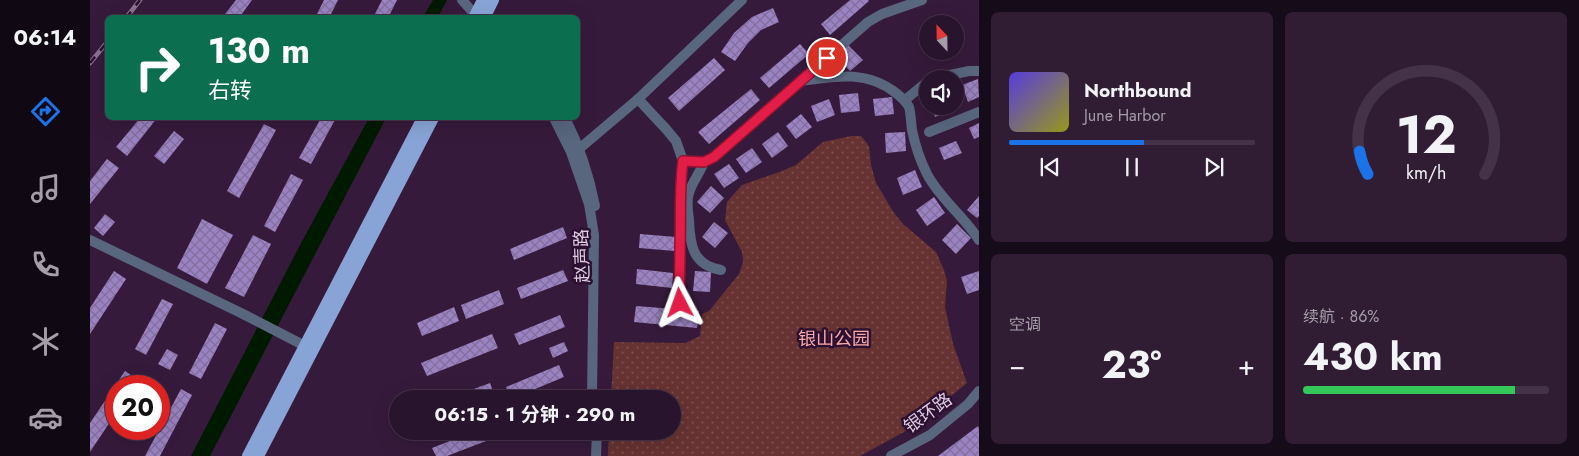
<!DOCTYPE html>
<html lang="zh">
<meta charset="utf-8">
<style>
body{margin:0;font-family:Jost,"Noto Sans SC",sans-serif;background:#301d34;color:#f1f3f6;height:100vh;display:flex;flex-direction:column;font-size:19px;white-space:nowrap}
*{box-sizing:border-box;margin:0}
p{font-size:16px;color:#a59ea9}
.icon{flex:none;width:28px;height:28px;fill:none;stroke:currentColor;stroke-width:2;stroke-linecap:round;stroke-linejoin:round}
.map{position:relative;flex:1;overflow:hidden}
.panel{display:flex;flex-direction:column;gap:12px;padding:12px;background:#160b18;width:600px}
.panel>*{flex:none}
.top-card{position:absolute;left:15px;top:15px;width:475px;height:105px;border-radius:8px;box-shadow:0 5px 20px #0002,0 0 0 1px #443348;background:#0b6e4f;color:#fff;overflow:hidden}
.needle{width:32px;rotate:338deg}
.buttons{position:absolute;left:829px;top:15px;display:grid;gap:10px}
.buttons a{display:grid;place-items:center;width:45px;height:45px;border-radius:50%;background:#28142c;box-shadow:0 5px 20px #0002,0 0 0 1px #443348;font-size:25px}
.speed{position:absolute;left:15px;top:375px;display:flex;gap:10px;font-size:25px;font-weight:700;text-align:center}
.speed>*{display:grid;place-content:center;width:65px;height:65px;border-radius:50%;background:#28142c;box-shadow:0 5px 20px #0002,0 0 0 1px #443348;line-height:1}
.speed .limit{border:8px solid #d22;background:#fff;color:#111}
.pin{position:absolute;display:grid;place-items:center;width:42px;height:42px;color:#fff;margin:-21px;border:2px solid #fff;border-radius:50%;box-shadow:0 1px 5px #0007}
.me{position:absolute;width:55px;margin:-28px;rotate:356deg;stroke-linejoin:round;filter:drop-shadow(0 0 4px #0008)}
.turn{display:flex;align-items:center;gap:18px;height:105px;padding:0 20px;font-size:22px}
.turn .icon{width:65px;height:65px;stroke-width:2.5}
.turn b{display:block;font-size:35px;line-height:42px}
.big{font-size:38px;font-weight:700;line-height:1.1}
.panel .widget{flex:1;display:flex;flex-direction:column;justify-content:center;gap:8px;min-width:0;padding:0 18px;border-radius:8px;background:#301d34}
.panel .dial{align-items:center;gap:0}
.dial svg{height:130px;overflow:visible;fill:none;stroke:#443348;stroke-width:7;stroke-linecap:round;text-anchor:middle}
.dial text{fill:#f1f3f6;stroke:none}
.song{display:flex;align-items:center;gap:15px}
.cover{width:60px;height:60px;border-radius:8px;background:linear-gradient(135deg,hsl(250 70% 55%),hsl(60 70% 35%))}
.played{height:5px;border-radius:2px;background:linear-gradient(90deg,#1a73e8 55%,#443348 55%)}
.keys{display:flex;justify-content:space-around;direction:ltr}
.heat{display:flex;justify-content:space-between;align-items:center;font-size:28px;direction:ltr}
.charge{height:8px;border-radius:4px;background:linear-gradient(90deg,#34c759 86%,#443348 0)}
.panel .tiles{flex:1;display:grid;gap:12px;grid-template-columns:repeat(2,1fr)}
.trip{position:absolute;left:299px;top:390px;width:292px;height:50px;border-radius:25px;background:#28142c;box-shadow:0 5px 20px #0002,0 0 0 1px #443348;font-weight:700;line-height:50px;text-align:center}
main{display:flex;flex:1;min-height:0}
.menu{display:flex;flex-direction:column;width:90px;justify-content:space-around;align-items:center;background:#100812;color:#a59ea9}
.menu .icon{width:35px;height:35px}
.menu .on{color:#1a73e8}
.menu b{font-size:22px;color:#f1f3f6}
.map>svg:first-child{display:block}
</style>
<main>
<nav class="menu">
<b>06:14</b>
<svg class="icon on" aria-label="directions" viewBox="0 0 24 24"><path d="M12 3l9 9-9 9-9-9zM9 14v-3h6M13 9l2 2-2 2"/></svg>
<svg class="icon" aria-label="music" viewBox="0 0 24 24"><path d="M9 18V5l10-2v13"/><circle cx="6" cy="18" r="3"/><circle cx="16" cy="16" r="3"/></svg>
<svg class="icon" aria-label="phone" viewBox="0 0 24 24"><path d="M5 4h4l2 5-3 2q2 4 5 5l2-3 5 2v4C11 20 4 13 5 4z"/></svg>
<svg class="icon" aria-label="climate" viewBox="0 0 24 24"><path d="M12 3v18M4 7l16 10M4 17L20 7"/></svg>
<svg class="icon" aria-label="car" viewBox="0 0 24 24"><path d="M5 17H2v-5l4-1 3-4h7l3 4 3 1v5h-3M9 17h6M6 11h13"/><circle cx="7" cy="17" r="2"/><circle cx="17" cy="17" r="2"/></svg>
</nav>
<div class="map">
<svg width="889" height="456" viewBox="0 0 889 456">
<defs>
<pattern id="park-dots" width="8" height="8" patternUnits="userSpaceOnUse" patternTransform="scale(1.25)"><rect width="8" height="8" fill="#673232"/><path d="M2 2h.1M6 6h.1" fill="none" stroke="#7c4e4f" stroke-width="1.8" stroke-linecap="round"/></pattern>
<pattern id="building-cross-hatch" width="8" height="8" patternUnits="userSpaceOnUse" patternTransform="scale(1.25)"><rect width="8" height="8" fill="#9b83c1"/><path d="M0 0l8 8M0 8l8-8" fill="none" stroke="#816e9c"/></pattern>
</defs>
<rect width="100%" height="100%" fill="#361a3b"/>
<path fill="url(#park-dots)" d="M761,136H771L779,146L781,165L786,183L804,213L813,224L846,252L854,270L857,281L855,307L863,344L877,383L823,427L770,456H518L519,431H582V399H521L524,342L595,343L610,336L612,314L619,311L649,274L653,262L652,252L635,220L637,202L652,185L692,171L706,165L733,142Z"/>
<g fill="#001a00">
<path d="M343,0H357L348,17H333Z"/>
<path d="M279,118H296L120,456H101L210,245Z"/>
</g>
<g fill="url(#building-cross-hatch)">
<path d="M146,0H162L149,18H132Z"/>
<path d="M234,0H248L239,18H225Z"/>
<path d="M292,0H307L298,18H283Z"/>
<path d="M760,0H778L779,1L740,35L731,24Z"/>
<path d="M683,8L689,22L671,30L658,43L645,61L631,52L644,33L662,17Z"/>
<path d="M710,44L719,54L679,88L670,78Z"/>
<path d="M758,45L773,60L760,71L746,56Z"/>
<path d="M624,58L635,70L589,111L578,98Z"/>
<path d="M888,79L889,97L878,102L872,85Z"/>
<path d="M661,89L670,100L619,144L608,132Z"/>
<path d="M768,93L770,111L751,113L749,95Z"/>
<path d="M802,97L804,114L785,116L783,99Z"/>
<path d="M739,99L745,115L727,122L721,106Z"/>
<path d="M841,106H861L862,110L845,117Z"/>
<path d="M711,114L722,127L706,139L696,126Z"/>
<path d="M50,118H67L37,156L26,147Z"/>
<path d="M231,118H246L221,164L209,158Z"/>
<path d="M889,123V137L884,139L879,128Z"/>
<path d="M174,124L186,130L149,198L137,191Z"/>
<path d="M84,131L94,139L74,164L64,156Z"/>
<path d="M688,132L698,146L682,158L672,144Z"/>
<path d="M815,132L816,151L796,153L795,133Z"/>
<path d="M866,141L872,153L854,160L849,148Z"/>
<path d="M662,148L672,162L656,173L646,159Z"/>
<path d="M17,159L29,168L0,204V181Z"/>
<path d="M639,164L649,178L634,188L624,174Z"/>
<path d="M825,170L832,187L813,195L807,178Z"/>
<path d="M201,174L213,180L185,232L174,226Z"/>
<path d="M621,186L634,198L620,213L607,202Z"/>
<path d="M889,196V216L887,218L877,210Z"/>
<path d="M844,197L855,213L837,226L826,210Z"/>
<path d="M15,214L25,222L13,236L4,228Z"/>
<path d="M112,219L143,235L117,284L87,268Z"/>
<path d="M624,222L638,233L625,248L612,237Z"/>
<path d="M867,224L881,238L866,254L852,240Z"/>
<path d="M473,227L477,238L424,260L420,249Z"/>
<path d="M550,234L586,237L585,251L549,248Z"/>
<path d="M163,235L181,244L154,297L135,288Z"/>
<path d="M547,269L583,273L582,288L546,284Z"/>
<path d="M473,270L478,281L431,299L427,288Z"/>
<path d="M24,271L36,279L0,334V308Z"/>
<path d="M605,271L621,272L620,292L603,291Z"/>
<path d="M889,271V290L877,294L871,277Z"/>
<path d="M409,290L414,304L376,319L371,305Z"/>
<path d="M72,299L83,304L56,355L45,349Z"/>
<path d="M546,306L609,311L607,328L544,322Z"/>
<path d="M364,307L369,321L332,336L327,323Z"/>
<path d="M470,315L475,327L429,345L424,334Z"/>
<path d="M125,323L137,329L111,379L99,373Z"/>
<path d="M402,334L408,348L337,376L331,363Z"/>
<path d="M474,342L478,351L463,358L459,348Z"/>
<path d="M77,349L88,355L80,370L68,364Z"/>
<path d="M469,365L474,377L421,399L416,387Z"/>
<path d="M35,371L48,380L44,386H26V413L0,452V423Z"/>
<path d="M400,383L404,394L392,399H369L368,395Z"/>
<path d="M91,389L102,395L70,456H55Z"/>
<path d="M888,426L889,428V456H848Z"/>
<path d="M385,431H407L409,436L357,456H346L342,448Z"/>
<path d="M425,431H448L428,439Z"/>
</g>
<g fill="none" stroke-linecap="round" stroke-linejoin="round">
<g stroke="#58667e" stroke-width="10">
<path d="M372,0L388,18"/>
<path d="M841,79L879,71H889"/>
<path d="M711,81C745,76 777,70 806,93C811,97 816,101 819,107C821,114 821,123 822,130C825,145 830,160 837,174C850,199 874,216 889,240"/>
<path d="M548,99L576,129L586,141L593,161"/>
<path d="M815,100L838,81"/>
<path d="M464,118L481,152L499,204L504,235L502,399"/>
<path d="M475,118C489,145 499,175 505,206"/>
<path d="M839,132L889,112"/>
<path d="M489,149L548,99L652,0"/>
<path d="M614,162C610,173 602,182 599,193C596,202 598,211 599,220C600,244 602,265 631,270"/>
<path d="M0,240L151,313L215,346"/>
<path d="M590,303C589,284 590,266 590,248C591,218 589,190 593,161L614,162L624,157L778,22L792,14L832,0"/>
<path d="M506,456L507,431"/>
<path d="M801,456L840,435L878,404L889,391"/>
</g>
<g stroke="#88a4d6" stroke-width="12">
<path d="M384,18L393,0"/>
<path d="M394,18L403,0"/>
<path d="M158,456L333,118"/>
<path d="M168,456L343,118"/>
</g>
<g stroke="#8a738e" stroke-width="4.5">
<g id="rail">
<path d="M36,18L50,0"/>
<path d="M0,63L18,41"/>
</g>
</g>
<use href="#rail" stroke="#2c1031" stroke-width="2.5" stroke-dasharray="8" stroke-linecap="butt"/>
</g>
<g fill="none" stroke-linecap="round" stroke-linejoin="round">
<g stroke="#92132f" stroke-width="12">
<path id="route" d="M590,303C589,284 590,266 590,248C591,218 589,190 593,161L614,162L624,157L737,58"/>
</g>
<use href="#route" stroke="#e11d48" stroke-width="9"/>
</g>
<g text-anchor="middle" stroke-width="5" stroke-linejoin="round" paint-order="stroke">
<g font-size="18" fill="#decce1" stroke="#2c1031">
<text transform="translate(492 256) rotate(-92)" y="6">赵声路</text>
<text transform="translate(838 413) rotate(-36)" y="6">银环路</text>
</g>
<g font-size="18" fill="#fba7a5" stroke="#2c1031">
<text x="744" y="345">银山公园</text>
</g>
</g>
</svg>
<div class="buttons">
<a><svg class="needle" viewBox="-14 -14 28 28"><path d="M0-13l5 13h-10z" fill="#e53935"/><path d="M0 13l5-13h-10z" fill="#a59ea9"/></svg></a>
<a><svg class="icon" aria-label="sound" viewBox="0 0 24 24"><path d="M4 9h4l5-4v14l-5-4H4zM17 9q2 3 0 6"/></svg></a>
</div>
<div class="speed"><div class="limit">20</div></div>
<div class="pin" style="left:737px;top:58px;background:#d93025"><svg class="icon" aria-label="arrive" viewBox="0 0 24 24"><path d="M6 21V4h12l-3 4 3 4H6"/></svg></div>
<svg class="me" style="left:590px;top:303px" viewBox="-20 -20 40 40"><path d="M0-17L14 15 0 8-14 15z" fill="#e11d48" stroke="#fff" stroke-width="4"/></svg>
<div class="trip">06:15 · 1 分钟 · 290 m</div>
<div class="top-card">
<div class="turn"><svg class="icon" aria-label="right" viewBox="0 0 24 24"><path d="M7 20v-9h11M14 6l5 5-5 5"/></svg><div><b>130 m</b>右转</div></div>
</div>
</div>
<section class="panel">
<div class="tiles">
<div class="widget">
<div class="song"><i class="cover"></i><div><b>Northbound</b><p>June Harbor</p></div></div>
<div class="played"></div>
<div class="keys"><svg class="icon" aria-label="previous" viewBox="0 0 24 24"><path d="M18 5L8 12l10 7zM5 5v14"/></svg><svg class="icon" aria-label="pause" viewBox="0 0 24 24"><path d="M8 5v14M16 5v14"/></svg><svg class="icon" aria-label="next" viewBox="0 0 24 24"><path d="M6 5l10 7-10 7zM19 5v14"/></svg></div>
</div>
<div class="widget dial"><svg viewBox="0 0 100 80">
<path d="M14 69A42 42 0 1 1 86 69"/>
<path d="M14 69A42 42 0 0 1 9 55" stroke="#1a73e8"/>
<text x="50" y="56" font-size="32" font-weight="700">12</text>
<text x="50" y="72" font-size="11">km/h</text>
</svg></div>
<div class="widget"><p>空调</p>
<div class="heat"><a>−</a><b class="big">23°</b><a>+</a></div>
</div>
<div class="widget"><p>续航 · 86%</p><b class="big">430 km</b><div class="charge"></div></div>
</div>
</section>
</main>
